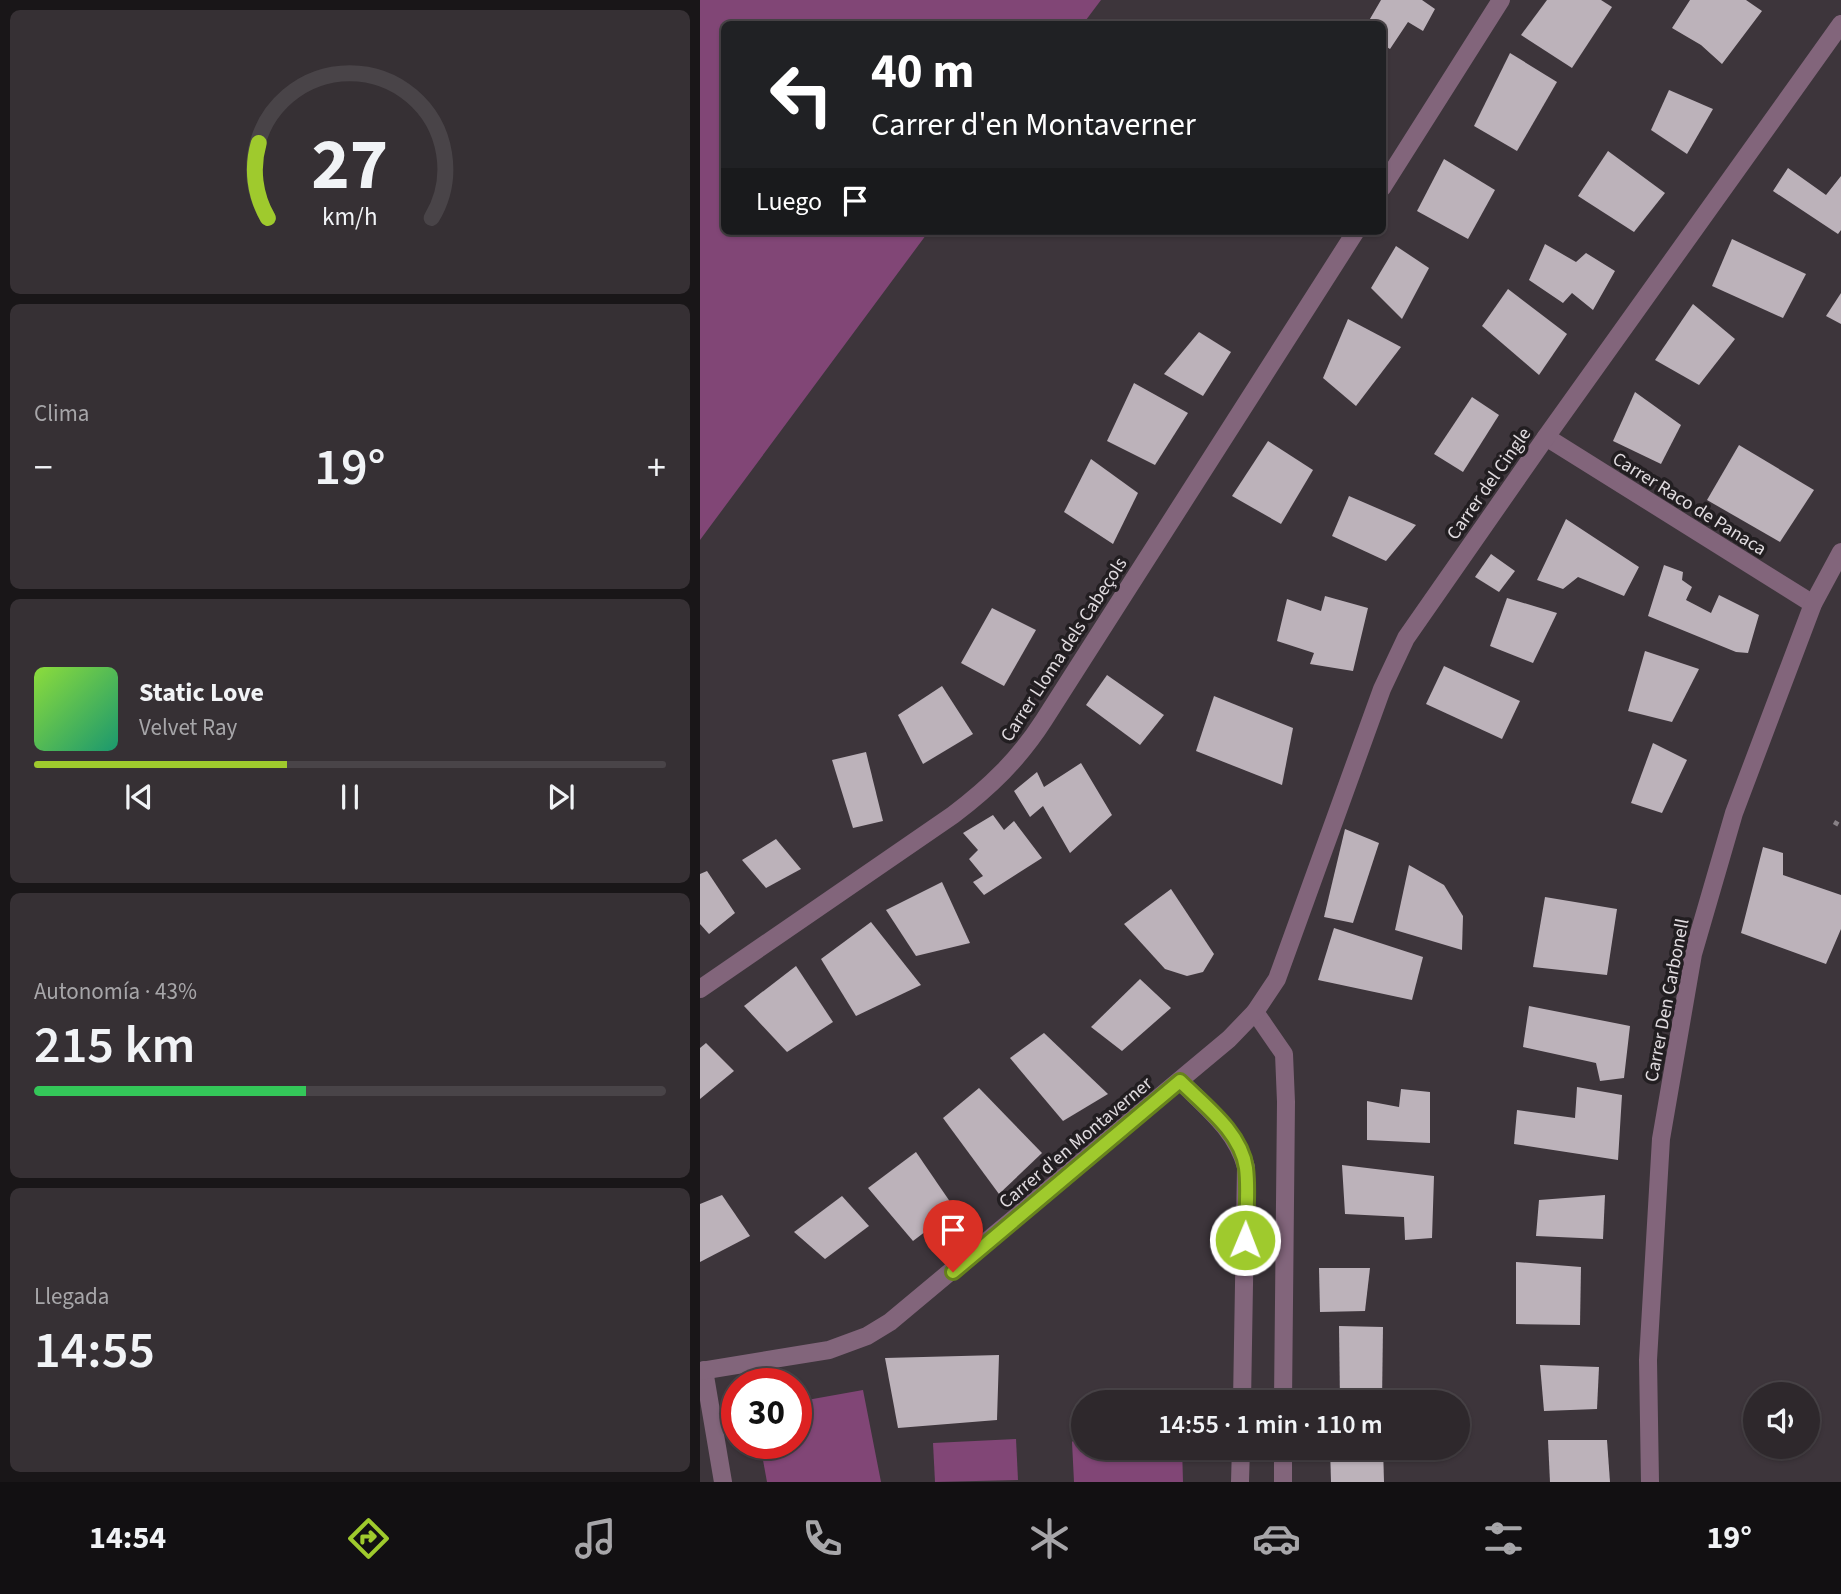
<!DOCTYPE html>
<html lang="es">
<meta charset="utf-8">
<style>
body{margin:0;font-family:"Source Sans 3",sans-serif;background:#363034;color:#f1f3f6;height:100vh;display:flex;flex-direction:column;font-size:26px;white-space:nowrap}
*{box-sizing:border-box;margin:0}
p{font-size:23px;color:#a7a6a9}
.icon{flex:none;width:38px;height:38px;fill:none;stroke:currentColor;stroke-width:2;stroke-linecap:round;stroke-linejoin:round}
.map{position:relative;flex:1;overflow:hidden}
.sheet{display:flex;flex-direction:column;gap:10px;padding:10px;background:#191618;width:700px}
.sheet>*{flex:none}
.top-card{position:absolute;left:21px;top:21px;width:665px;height:214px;border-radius:10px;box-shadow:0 2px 5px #0004,0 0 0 2px #494448;background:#202124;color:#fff;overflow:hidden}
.controls{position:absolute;left:1043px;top:1382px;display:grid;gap:14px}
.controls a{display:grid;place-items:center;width:77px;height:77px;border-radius:50%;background:#2e282c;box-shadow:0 2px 5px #0004,0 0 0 2px #494448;font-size:35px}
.speed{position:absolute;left:21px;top:1368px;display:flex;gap:14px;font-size:35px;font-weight:700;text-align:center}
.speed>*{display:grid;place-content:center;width:91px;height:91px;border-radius:50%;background:#2e282c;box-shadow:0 2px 5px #0004,0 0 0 2px #494448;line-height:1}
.speed .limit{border:10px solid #d22;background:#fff;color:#111}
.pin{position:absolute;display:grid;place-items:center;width:60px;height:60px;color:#fff;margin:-72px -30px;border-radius:50% 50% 50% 0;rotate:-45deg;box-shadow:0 0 7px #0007}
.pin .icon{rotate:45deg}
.me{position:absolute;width:77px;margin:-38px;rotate:1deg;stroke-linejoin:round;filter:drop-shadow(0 0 5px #0008)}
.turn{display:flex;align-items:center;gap:24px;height:147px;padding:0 35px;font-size:32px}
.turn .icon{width:91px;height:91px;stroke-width:2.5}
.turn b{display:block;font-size:49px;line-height:60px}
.then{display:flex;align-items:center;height:66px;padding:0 35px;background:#0003;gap:14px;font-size:26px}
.big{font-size:52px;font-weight:600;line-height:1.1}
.sheet .widget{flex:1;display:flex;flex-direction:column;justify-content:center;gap:10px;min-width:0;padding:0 24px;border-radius:10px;background:#363034}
.sheet .dial{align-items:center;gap:0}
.dial svg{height:182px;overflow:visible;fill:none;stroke:#494448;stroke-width:7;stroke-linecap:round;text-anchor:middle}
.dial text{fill:#f1f3f6;stroke:none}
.song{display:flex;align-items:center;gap:21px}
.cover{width:84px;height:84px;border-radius:10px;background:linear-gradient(135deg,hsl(90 70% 55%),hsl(160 70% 35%))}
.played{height:7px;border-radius:4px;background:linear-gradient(90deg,#9fca2d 40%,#494448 40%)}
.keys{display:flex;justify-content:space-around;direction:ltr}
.heat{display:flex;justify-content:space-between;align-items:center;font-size:38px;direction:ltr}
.charge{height:10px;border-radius:5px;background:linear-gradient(90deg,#34c759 43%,#494448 0)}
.trip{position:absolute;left:371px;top:1390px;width:399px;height:70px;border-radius:35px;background:#2e282c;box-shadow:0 2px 5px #0004,0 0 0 2px #494448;font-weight:600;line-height:70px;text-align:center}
.menu{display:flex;height:112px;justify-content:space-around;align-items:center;background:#121012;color:#a7a6a9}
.menu .icon{width:49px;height:49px}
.menu .current{color:#9fca2d}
.menu b{font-size:32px;color:#f1f3f6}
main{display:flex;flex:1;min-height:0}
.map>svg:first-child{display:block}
</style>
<main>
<section class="sheet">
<div class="widget dial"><svg viewBox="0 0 100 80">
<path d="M14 69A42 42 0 1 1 86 69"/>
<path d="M14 69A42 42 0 0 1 10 36" stroke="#9fca2d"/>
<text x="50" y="56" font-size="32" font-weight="700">27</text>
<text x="50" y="72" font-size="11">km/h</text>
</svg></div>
<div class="widget"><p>Clima</p>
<div class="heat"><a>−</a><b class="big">19°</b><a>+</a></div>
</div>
<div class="widget">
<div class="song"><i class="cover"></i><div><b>Static Love</b><p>Velvet Ray</p></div></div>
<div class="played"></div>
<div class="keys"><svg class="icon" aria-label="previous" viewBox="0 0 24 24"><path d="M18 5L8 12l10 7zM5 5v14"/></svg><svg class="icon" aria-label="pause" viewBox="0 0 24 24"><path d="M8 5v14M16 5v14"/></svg><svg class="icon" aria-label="next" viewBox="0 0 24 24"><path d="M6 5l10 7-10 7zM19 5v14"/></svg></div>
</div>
<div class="widget"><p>Autonomía · 43%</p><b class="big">215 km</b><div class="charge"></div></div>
<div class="widget"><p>Llegada</p><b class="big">14:55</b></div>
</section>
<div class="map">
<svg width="1141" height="1482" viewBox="0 0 1141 1482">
<rect width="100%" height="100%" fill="#3d353b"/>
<g fill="#814676">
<path d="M0,0H401L383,24H24V231H229L0,540Z"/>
<path d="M163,1390L181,1482H67L60,1444H96V1402Z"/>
<path d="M379,1434H383V1447H482L483,1482H374L372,1442Z"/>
<path d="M316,1439L318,1480L235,1482L233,1443Z"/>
</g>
<g fill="#bcb2ba">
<path d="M681,0H722L735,9L723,31L708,22L690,49L682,44V24H667Z"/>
<path d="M847,0H901L912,7L872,68L821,35Z"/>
<path d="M990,0H1046L1062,11L1022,64L1001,45L972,28Z"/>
<path d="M810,53L857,82L817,151L774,126Z"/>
<path d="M969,90L1013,109L987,154L951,130Z"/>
<path d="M908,151L965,193L934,232L878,196Z"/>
<path d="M744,159L795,190L768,239L717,211Z"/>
<path d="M1088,168L1126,195L1141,176V230L1138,234L1073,191Z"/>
<path d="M1032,239L1106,274L1083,318L1012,286Z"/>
<path d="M845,244L876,262L886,253L915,271L893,310L872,293L863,303L829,280Z"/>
<path d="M696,246L729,268L702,319L671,288Z"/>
<path d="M808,289L867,334L839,375L782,326Z"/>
<path d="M1141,293V324L1126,316Z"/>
<path d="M993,304L1035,339L999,385L955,360Z"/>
<path d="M648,319L701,347L656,406L623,378Z"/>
<path d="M499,332L531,352L503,396L464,374Z"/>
<path d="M434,383L488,413L455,465L407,441Z"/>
<path d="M935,392L981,425L961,464L913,441Z"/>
<path d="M772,397L799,415L763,472L734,454Z"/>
<path d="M568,441L613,470L581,524L532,496Z"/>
<path d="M1039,445L1114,490L1080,542L1007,500Z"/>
<path d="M391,459L438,493L413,544L364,512Z"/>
<path d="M649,496L716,525L686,561L632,536Z"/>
<path d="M866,519L939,567L924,596L878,577L863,589L837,580Z"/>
<path d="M791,554L815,571L799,592L775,577Z"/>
<path d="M964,565L983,572L982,580L992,587L986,600L1011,613L1019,595L1059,615L1048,653L1036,652L948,616Z"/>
<path d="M625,596L668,608L653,671L610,664L614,653L577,641L587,599L621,611Z"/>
<path d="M807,598L857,613L833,663L790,646Z"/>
<path d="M292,608L336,630L304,686L261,663Z"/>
<path d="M945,651L999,669L972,722L928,711Z"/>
<path d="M744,666L820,701L802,739L726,704Z"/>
<path d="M407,675L464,715L440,745L386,705Z"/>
<path d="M242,686L273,734L223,764L198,715Z"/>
<path d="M514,696L593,728L582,785L496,751Z"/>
<path d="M953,743L987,760L962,813L931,803Z"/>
<path d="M166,752L183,821L153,828L132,760Z"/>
<path d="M381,763L412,815L370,853L343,806L330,817L314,791L337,772L344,787Z"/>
<path d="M293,815L304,830L314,821L342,858L284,895L273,882L283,876L269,859L278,850L263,833Z"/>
<path d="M645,829L679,843L653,923L624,917Z"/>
<path d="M76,839L101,869L66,888L42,860Z"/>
<path d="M1063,847L1083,853V875L1141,895V929L1126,964L1041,933Z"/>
<path d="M709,865L744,885L763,916L762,950L695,930Z"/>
<path d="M7,871L35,913L9,934L0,924V874Z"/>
<path d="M242,882L270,943L216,956L186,910Z"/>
<path d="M471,889L514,954L503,972L487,976L465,969L424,924Z"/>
<path d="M845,897L917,909L907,975L833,967Z"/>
<path d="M171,922L221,985L156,1016L121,959Z"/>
<path d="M634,928L723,957L712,1000L618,980Z"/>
<path d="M96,966L133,1022L87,1052L44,1006Z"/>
<path d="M440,979L471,1008L422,1051L391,1027Z"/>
<path d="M829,1006L930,1026L924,1078L900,1081L896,1063L823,1047Z"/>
<path d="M344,1033L408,1094L363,1121L310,1058Z"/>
<path d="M6,1043L34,1071L0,1099V1048Z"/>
<path d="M877,1087L922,1095L918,1160L814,1144L817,1110L875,1118Z"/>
<path d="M279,1088L342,1153L299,1194L243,1118Z"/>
<path d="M701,1089L730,1092V1143L667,1140V1101L699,1107Z"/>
<path d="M216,1152L255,1209L213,1241L168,1188Z"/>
<path d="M642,1165L734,1176L732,1238L705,1240L704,1217L645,1214Z"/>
<path d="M22,1195L50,1236L0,1262V1204Z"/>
<path d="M905,1195L903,1239L836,1236L839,1200Z"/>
<path d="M142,1196L169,1226L125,1259L94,1232Z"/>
<path d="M816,1262L881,1267L880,1325L816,1324Z"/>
<path d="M619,1268H670L665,1311L620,1312Z"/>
<path d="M639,1326L683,1327L682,1402H640Z"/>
<path d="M299,1355L297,1420L198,1428L185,1358Z"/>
<path d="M840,1365L899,1367L897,1409L844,1411Z"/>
<path d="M848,1440H907L910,1482H850Z"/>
<path d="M630,1447H683L684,1482H631Z"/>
</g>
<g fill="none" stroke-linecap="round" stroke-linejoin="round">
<path stroke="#888186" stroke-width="4.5" stroke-dasharray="5 5" stroke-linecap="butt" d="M1134,822L1141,826"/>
<g stroke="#82657b" stroke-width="18">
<path d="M682,188L801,0"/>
<path d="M846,437L1113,604"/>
<path d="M0,989L253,815C290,787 319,759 344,720L656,231"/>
<path d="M555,1012L584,1054L586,1102L583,1402"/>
<path d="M480,1081C506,1107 536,1130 546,1167L542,1402"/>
<path d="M4,1370L23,1482"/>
<path d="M0,1371L129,1350L167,1336L190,1322L529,1039L555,1012L577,979L682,689L706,638L846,437L1141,24"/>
<path d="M540,1482L541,1447"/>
<path d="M583,1482V1447"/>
<path d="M950,1482L948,1360L961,1139L993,954L1034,813L1113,604L1141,552"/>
</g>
</g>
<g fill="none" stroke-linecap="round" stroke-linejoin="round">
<g stroke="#67831d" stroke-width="18">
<path id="route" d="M253,1272L480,1081C504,1105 541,1132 546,1168C549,1192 546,1217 545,1240"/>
</g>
<use href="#route" stroke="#9fca2d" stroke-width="12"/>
</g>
<g text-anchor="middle" stroke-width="7" stroke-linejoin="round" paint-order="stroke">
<g font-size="19" fill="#e1dce0" stroke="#221e21">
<text transform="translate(788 483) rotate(-55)" y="7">Carrer del Cingle</text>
<text transform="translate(990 503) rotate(32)" y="7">Carrer Raco de Panaca</text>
<text transform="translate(363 649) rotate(-57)" y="7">Carrer Lloma dels Cabeçols</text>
<text transform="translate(966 1000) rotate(-79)" y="7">Carrer Den Carbonell</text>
<text transform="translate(375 1142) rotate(-40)" y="7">Carrer d'en Montaverner</text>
</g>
</g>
</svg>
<div class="controls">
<a><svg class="icon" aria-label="sound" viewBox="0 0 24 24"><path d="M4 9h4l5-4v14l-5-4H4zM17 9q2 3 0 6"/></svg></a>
</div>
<div class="speed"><div class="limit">30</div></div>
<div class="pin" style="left:253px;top:1272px;background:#d93025"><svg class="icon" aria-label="arrive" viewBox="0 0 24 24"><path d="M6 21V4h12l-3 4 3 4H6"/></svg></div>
<svg class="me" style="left:545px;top:1240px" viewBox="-20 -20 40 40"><circle r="17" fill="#9fca2d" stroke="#fff" stroke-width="3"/><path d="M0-11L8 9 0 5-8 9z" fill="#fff"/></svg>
<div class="trip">14:55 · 1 min · 110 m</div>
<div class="top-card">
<div class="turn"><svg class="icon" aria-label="left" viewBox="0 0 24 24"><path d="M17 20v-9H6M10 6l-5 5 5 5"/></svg><div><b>40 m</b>Carrer d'en Montaverner</div></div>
<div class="then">Luego<svg class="icon" aria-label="arrive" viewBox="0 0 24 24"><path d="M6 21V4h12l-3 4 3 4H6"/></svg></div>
</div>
</div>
</main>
<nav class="menu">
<b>14:54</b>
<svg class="icon current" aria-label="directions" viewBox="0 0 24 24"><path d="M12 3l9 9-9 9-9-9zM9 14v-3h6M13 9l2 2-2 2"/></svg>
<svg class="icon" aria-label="music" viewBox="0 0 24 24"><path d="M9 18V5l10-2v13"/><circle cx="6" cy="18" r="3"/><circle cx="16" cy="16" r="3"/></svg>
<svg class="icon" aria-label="phone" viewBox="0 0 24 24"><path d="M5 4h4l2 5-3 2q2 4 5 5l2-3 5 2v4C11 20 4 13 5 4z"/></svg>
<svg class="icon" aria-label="climate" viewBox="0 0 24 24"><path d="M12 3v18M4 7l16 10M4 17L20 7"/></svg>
<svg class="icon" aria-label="car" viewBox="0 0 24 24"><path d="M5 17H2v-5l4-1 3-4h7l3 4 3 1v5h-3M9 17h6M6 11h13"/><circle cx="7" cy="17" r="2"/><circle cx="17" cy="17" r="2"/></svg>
<svg class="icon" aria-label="filters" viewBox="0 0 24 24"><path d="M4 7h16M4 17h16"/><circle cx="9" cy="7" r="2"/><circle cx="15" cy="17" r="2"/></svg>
<b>19°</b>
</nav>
